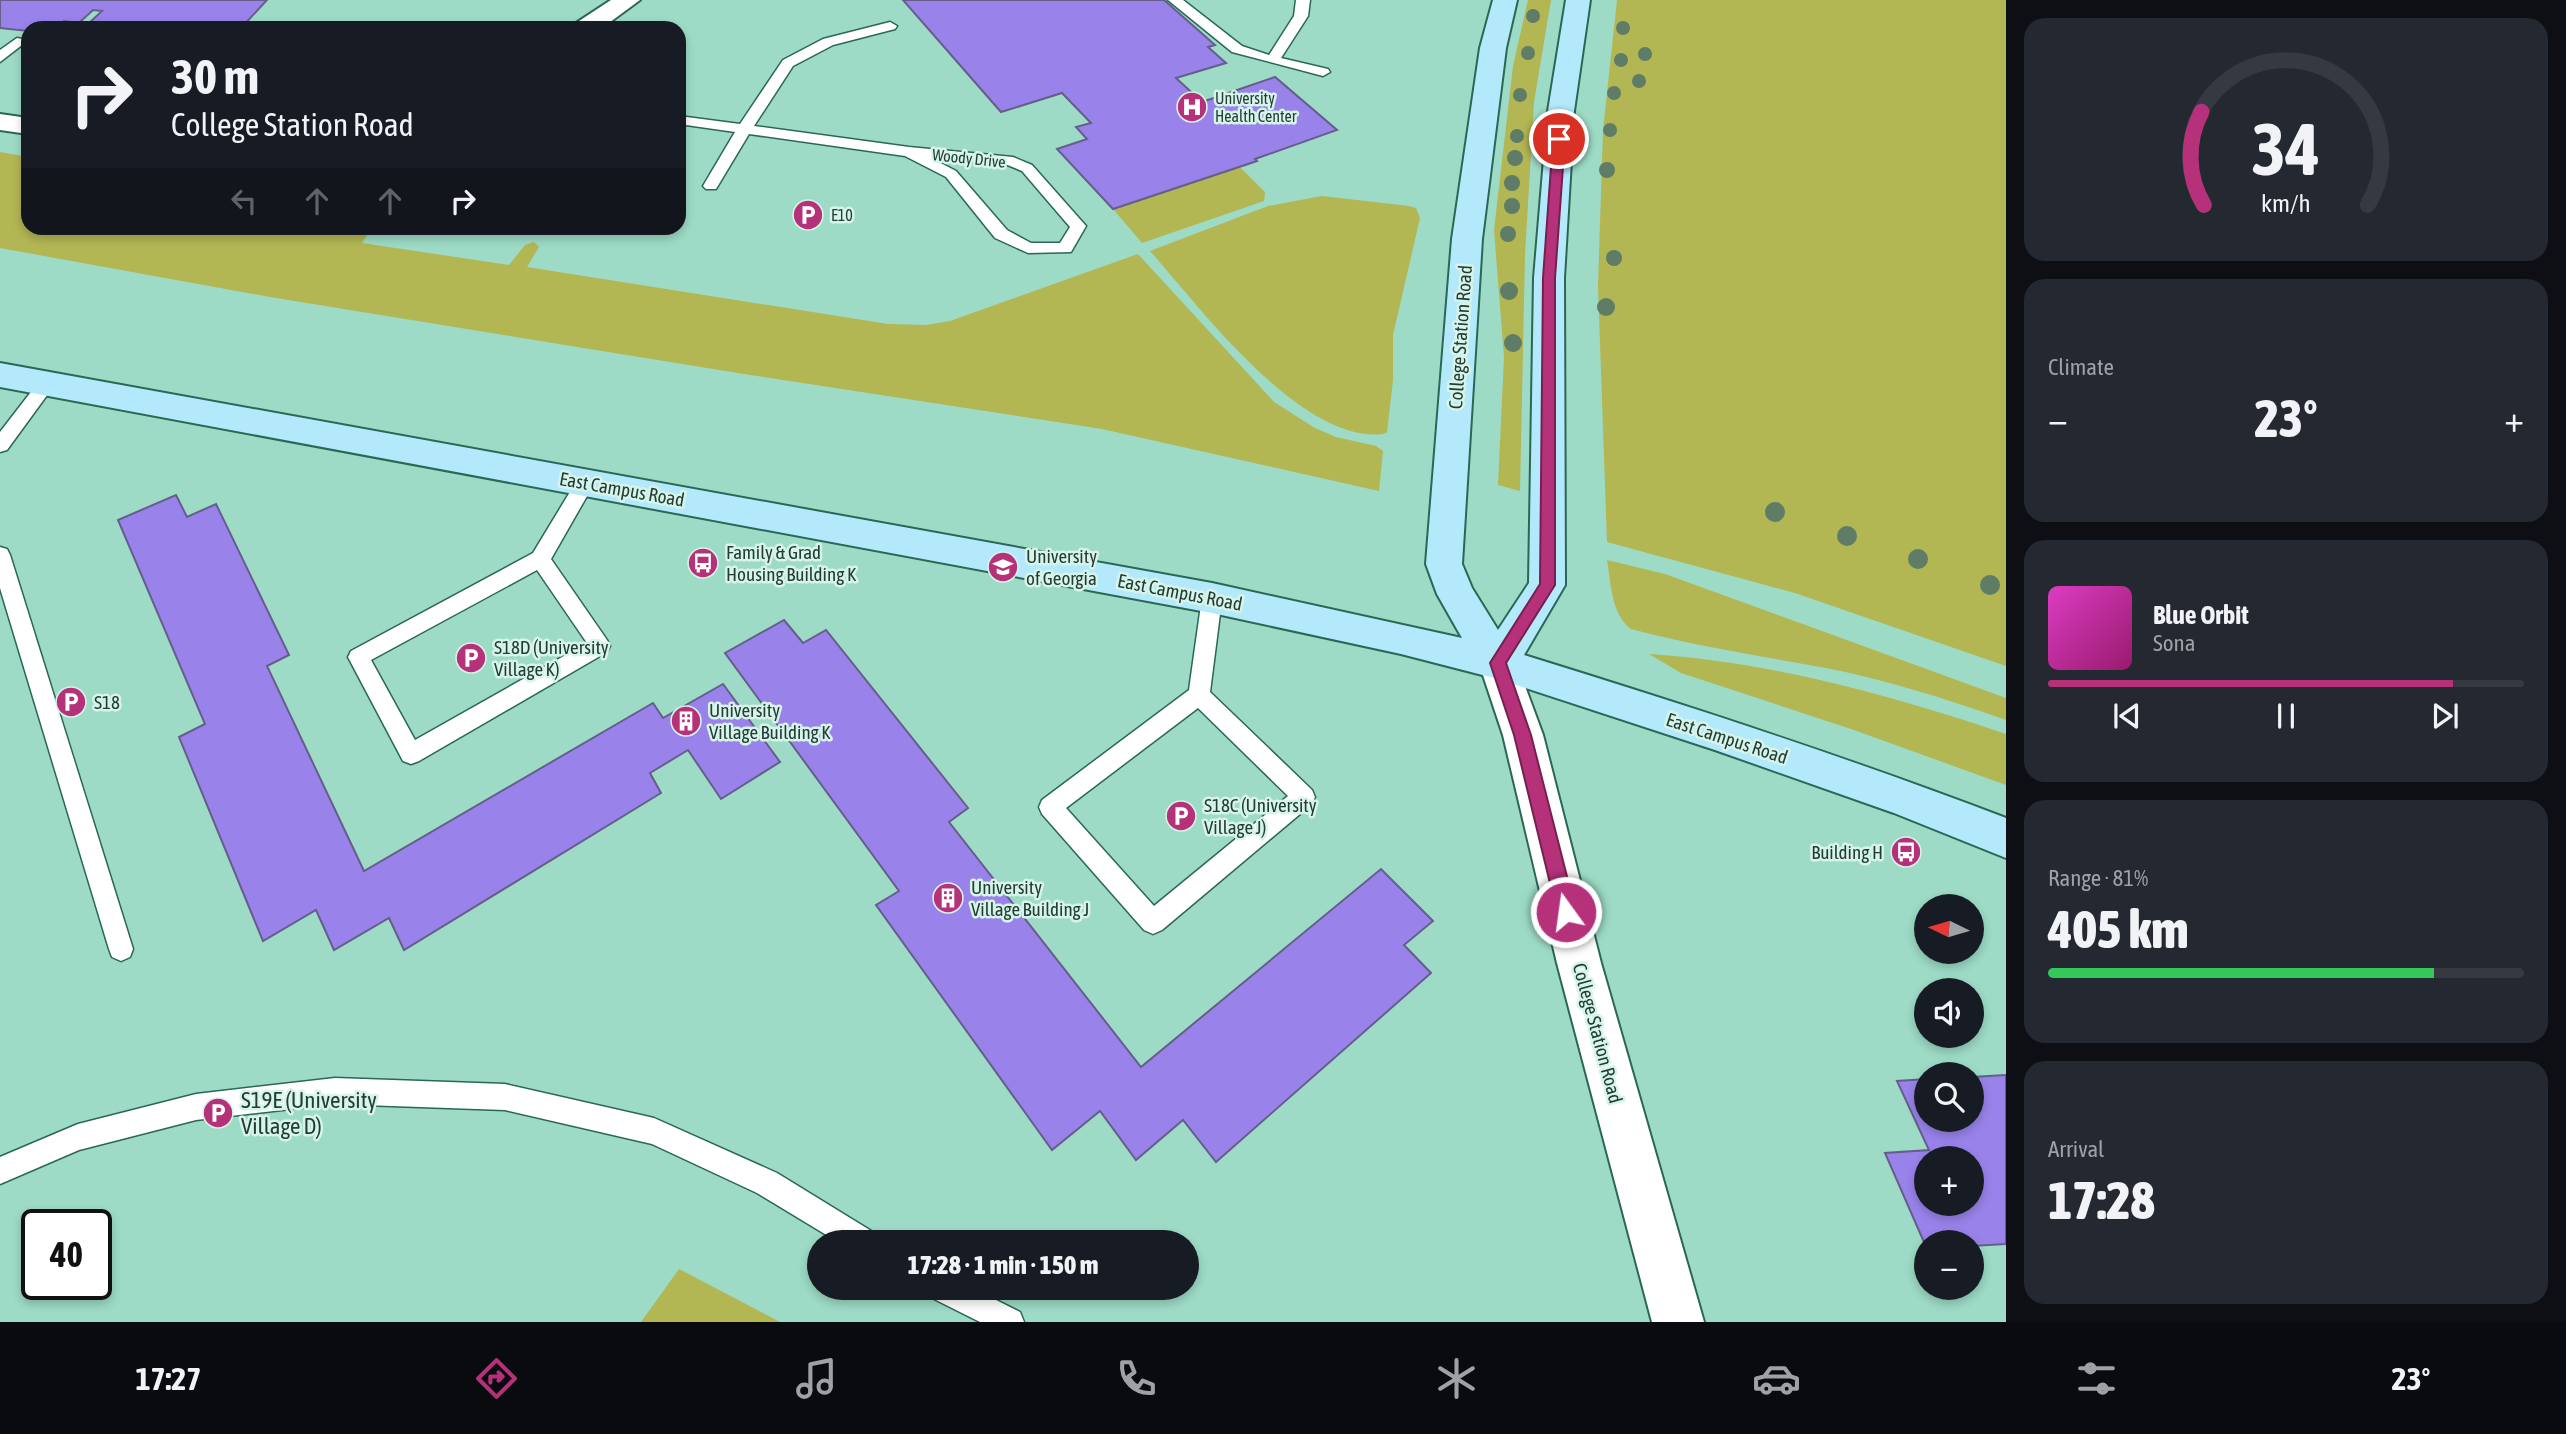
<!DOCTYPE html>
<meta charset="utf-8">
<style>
body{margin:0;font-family:"Asap Condensed",sans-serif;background:#242831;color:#f1f3f6;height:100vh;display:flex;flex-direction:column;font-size:26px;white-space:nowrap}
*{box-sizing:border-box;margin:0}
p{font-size:23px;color:#9ea1a6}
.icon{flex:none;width:38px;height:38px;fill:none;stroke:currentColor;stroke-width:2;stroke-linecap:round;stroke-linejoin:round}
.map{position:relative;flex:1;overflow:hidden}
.drawer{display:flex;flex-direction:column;gap:18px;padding:18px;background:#0d0f14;width:560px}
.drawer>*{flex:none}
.top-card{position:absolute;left:21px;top:21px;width:665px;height:214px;border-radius:21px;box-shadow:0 4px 10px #0003;background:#171b24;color:#f1f3f6;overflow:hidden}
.needle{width:46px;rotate:275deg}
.fabs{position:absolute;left:1914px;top:894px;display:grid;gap:14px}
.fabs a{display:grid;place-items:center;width:70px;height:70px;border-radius:50%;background:#171b24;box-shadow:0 4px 10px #0003;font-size:35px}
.speed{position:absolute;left:21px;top:1209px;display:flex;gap:14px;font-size:35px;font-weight:700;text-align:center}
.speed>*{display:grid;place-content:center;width:91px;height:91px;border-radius:50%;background:#171b24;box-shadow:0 4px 10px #0003;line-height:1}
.speed .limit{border:4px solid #111;border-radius:10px;background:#fff;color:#111}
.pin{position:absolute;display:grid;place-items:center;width:60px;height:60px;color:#fff;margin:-30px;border:4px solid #fff;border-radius:50%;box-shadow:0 2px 7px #0007}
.me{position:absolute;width:77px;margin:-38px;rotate:346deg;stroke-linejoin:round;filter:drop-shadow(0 0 5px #0008)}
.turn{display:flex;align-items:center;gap:24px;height:147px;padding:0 35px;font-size:32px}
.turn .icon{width:91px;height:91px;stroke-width:2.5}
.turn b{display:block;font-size:49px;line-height:60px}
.lanes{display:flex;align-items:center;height:66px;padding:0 35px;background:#0003;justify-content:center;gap:35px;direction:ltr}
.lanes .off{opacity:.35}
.big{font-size:52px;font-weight:800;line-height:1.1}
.drawer .tile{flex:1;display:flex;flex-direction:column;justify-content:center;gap:10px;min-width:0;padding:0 24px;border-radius:21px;background:#242831}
.drawer .dial{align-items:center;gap:0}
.dial svg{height:182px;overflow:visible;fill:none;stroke:#363941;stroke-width:7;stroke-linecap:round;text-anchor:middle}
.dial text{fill:#f1f3f6;stroke:none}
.song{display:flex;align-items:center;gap:21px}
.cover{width:84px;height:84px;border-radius:10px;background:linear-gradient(135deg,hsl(310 70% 55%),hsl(320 70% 35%))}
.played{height:7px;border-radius:4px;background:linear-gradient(90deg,#b5327a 85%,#363941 85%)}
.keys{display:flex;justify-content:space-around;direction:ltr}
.heat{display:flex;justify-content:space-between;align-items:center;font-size:38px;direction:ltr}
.charge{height:10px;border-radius:5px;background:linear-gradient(90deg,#34c759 81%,#363941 0)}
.trip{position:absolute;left:807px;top:1230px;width:392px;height:70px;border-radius:35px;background:#171b24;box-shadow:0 4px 10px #0003;font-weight:800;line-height:70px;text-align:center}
.tabs{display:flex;height:112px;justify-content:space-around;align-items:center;background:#090b0e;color:#9ea1a6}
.tabs .icon{width:49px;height:49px}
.tabs .on{color:#b5327a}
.tabs b{font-size:32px;color:#f1f3f6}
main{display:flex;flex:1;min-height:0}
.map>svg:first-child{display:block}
</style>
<main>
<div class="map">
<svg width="2006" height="1322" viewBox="0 0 2006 1322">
<rect width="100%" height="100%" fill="#9ddbc6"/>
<g fill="#b2b653">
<path d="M1528,0H1551L1534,102L1525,255L1520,491L1498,485L1504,357L1494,230L1513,66Z"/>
<path d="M1617,0H2006V666L1795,593L1607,542L1598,286L1603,130Z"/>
<path d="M0,152L28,157V228H372L362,243L509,265L525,245L534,242L539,247L527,267L888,324L926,325L950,321L1138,254L1274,402L1315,428L1336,437L1376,446L1383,451L1379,491L1102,429L744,374L270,297L0,248Z"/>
<path d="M1240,167L1265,192L1264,201L1142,243L1113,209Z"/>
<path d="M1322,196L1409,206L1416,208L1420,218L1393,335V380L1387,432L1383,434C1300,443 1200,307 1150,251L1268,206Z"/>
<path d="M1607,560L1665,574L2006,698V720C1947,699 1887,680 1826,668C1760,656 1695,646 1631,629C1611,614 1611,583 1607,560Z"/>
<path d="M1649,654C1772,662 1890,695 2006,734V785L1854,730L1681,673Z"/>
<path d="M679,1269L780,1322H641Z"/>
</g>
<g fill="#9983eb" stroke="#655e8a" stroke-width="2" fill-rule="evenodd">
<path d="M0,0H267L241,28H116L88,24L102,11L93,10L79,23L64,21L57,28H28V31L0,28Z"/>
<path d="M903,0H1164L1215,45L1208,47L1226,63L1176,78L1202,102L1275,77L1337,130L1255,159L1257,161L1113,209L1057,149L1087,139L1076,127L1091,123L1062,93L1001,112Z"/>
<path d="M176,495L187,517L216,504L289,655L267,666L364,871L653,703L663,718L723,684L780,762L721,799L688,750L650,773L661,793L404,950L389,918L334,950L316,910L263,941L179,737L205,724L118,520Z"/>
<path d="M784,620L803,643L826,630L968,808L949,822L1141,1067L1381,869L1433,921L1404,945L1431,973L1216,1162L1183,1120L1136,1160L1100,1111L1052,1150L876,905L899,891L725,653Z"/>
<path d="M2006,1075V1244L1972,1246V1242H1927V1249L1885,1153L1929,1150L1897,1081L1927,1079V1120H1972V1077ZM1927,1158H1972V1204H1927Z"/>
</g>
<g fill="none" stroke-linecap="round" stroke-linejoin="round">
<g stroke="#2a6755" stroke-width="3">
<g id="service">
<path d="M1168,0H1183L1242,46L1269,55L1294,16L1296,0H1310L1308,16L1281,58L1328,69L1330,72L1323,76L1232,52Z"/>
<path d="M890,22L897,26L895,29L833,45L793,66L754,126L909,147L1013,157L1032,165L1086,226L1071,252L1028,253L995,238L946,177L905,156L749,134L716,189H706L703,186L735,132L679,124V116L740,124L783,60L823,39ZM933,159L1005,164L1022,171L1070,227L1060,243H1031L1007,230L956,171Z"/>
<path d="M17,38L22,39V45L0,62V50Z"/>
<path d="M47,377L53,379L56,383L53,387L7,450L0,452V432L41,379Z"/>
<path d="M586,475L593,477L595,482L551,559L607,640L610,646L607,652L419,761L411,764L403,761L348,657L351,651L533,553L579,477ZM537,570L587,643L415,740L371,660Z"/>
<path d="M0,547L7,549L10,555L133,949L130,957L121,961L112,957L109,949L0,588Z"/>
<path d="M1212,590L1219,592L1222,598L1210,692L1312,790L1315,797L1312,804L1162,930L1153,934L1144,930L1042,814L1039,807L1042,800L1189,690L1202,598L1205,592ZM1198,708L1288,796L1154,906L1066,808Z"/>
<path d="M335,1078L505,1084L654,1118L777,1173L873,1232L877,1242H838L757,1193L652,1144L505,1110L335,1104L196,1120L79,1150L0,1184V1157L78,1124L196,1094Z"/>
<path d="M928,1288H972L1020,1312L1024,1322H980L932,1298Z"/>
</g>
</g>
<g stroke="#2a6755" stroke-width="4">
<g id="minor">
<path d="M611,0H640L602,28H573L576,23Z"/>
<path d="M0,114L28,118V134L0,130Z"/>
</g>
</g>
<g stroke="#2a6755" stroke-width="4">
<path id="tertiary" d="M1498,647L1512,651L1543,735L1601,963L1704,1322H1652L1557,963L1503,735L1479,663L1484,651Z"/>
</g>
<g stroke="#2a6755" stroke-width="4">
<path id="secondary" d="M1493,0H1517L1506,48L1482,239L1462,564L1472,588L1498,630L1529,583L1534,278L1548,111L1566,0H1590L1574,111L1564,278L1565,585L1524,655C1686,705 1847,757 2006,818V858L1894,813L1715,750L1498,679L1401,654L1212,613L0,387V363L1212,583L1462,638L1437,594L1426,564L1452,239L1480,48Z"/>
</g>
<use href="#service" fill="#fff" fill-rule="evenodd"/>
<use href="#minor" fill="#fff" fill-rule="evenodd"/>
<use href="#tertiary" fill="#fff" fill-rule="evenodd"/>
<use href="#secondary" fill="#b3e9fb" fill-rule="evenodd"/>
</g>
<g fill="#5f7c66">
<circle cx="1533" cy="16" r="7"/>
<circle cx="1623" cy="28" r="7"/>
<circle cx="1528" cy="53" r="7"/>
<circle cx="1645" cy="54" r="7"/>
<circle cx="1621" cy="60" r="7"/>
<circle cx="1639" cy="81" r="7"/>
<circle cx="1614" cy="93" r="7"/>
<circle cx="1520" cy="95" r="7"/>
<circle cx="1610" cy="130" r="7"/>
<circle cx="1517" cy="136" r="7"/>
<circle cx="1515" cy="158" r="8"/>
<circle cx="1607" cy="170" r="8"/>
<circle cx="1512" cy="183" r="8"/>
<circle cx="1512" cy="206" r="8"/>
<circle cx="1508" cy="234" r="8"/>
<circle cx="1614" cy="258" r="8"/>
<circle cx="1509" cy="291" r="9"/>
<circle cx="1606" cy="307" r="9"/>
<circle cx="1513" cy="343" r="9"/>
<circle cx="1775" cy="512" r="10"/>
<circle cx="1847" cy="536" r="10"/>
<circle cx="1918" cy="559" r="10"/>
<circle cx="1990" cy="585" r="10"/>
</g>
<path fill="#b5327a" stroke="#76204f" stroke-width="2" d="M1559,135L1565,139L1555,278V585L1506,663L1531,735L1576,912L1573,919L1566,921L1560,919L1557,912L1514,735L1490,663L1540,584L1543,278L1553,139Z"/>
<defs>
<g id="hospital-disc" transform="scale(1.575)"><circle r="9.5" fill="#b5327a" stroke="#d6f4e9"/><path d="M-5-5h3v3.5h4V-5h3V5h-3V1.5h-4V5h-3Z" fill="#fff"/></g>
<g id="parking-disc" transform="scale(1.575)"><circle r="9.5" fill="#b5327a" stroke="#d6f4e9"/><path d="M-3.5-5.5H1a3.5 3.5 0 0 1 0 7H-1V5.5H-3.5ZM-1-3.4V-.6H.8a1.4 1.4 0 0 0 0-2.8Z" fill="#fff"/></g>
<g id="bus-disc" transform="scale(1.575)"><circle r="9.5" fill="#b5327a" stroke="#d6f4e9"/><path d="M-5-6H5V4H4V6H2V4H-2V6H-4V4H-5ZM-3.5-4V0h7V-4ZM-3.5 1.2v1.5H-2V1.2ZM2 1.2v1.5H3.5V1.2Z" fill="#fff"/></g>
<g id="university-disc" transform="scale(1.575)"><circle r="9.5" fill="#b5327a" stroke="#d6f4e9"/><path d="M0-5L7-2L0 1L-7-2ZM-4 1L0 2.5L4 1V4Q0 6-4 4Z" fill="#fff"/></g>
<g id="building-disc" transform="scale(1.575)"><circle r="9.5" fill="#b5327a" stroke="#d6f4e9"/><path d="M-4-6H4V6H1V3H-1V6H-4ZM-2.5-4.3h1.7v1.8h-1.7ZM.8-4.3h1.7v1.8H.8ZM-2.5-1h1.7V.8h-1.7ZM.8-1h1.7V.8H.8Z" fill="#fff"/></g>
</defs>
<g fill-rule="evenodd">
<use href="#hospital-disc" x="1192" y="107"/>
<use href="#parking-disc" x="808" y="215"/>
<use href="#bus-disc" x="703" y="563"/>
<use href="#university-disc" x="1003" y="567"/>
<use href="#parking-disc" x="471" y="658"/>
<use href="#parking-disc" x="71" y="702"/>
<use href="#building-disc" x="686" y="721"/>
<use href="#parking-disc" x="1181" y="816"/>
<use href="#bus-disc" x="1906" y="852"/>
<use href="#building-disc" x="948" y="898"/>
<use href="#parking-disc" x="218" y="1113"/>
</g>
<g text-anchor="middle" stroke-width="5" stroke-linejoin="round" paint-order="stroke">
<g font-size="16" fill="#233c34" stroke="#d6f4e9" text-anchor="start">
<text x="1215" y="104">University<tspan x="1215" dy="18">Health Center</tspan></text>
<text x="831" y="221">E10</text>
</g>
<g font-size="16" fill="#233c34" stroke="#d6f4e9">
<text transform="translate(969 158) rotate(6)" y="6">Woody Drive</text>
</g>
<g font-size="19" fill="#233c34" stroke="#d6f4e9">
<text transform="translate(1460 337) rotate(-86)" y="7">College Station Road</text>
<text transform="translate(622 489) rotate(10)" y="7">East Campus Road</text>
<text transform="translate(1180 592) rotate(11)" y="7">East Campus Road</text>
<text transform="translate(1727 738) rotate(18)" y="7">East Campus Road</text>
<text transform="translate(1598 1033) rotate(75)" y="7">College Station Road</text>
</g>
<g font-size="19" fill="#233c34" stroke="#d6f4e9" text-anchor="start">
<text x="726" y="559">Family &amp; Grad<tspan x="726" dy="22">Housing Building K</tspan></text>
<text x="1026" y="563">University<tspan x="1026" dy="22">of Georgia</tspan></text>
<text x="494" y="654">S18D (University<tspan x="494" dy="22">Village K)</tspan></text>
<text x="94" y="709">S18</text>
<text x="709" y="717">University<tspan x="709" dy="22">Village Building K</tspan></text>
<text x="1204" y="812">S18C (University<tspan x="1204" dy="22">Village J)</tspan></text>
<text x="1883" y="859" text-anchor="end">Building H</text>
<text x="971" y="894">University<tspan x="971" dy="22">Village Building J</tspan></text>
</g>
<g font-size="23" fill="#233c34" stroke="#d6f4e9" text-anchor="start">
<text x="241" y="1108">S19E (University<tspan x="241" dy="26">Village D)</tspan></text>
</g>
</g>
</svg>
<div class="fabs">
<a><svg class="needle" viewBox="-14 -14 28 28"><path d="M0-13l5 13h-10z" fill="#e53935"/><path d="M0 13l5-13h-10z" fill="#9ea1a6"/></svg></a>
<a><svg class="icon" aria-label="sound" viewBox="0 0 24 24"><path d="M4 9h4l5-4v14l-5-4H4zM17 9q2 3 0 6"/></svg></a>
<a><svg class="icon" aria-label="search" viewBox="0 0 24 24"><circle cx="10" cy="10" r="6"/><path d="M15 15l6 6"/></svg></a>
<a>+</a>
<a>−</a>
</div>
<div class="speed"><div class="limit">40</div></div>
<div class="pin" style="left:1559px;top:139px;background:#d93025"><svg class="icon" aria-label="arrive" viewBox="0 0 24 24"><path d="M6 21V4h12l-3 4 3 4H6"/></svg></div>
<svg class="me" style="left:1566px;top:912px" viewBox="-20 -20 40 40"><circle r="17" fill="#b5327a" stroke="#fff" stroke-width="3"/><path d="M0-11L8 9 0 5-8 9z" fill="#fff"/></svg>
<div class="trip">17:28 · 1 min · 150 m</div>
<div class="top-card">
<div class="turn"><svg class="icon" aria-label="right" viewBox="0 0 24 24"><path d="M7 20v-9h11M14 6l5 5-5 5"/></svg><div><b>30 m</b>College Station Road</div></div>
<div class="lanes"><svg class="icon off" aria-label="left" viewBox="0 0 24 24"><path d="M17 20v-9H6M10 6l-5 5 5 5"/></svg><svg class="icon off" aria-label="ahead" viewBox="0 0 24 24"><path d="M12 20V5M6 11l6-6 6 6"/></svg><svg class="icon off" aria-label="ahead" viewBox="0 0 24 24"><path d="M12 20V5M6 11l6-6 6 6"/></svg><svg class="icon" aria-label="right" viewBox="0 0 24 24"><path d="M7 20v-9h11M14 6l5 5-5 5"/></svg></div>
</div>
</div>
<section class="drawer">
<div class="tile dial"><svg viewBox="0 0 100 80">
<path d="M14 69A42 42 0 1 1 86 69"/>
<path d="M14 69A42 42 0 0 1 13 28" stroke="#b5327a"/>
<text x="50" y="56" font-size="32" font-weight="700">34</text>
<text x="50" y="72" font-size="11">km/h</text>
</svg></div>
<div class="tile"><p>Climate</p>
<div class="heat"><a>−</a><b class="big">23°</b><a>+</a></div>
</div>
<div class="tile">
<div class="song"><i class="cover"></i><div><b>Blue Orbit</b><p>Sona</p></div></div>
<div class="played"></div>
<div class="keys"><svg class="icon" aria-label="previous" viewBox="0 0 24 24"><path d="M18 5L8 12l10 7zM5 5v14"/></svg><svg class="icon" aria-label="pause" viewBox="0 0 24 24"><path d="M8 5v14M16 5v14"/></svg><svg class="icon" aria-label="next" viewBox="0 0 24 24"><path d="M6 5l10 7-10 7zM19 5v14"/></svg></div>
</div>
<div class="tile"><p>Range · 81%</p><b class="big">405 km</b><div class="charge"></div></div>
<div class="tile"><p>Arrival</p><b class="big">17:28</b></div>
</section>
</main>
<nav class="tabs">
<b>17:27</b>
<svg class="icon on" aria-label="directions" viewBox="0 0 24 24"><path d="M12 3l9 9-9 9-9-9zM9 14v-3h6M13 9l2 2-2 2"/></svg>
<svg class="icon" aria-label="music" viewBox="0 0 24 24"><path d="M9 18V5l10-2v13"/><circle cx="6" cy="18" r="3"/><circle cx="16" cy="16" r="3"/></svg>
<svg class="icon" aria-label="phone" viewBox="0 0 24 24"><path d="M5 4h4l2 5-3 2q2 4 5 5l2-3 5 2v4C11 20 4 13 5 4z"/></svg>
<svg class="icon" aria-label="climate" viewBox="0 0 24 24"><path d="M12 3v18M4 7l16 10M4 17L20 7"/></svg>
<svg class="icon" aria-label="car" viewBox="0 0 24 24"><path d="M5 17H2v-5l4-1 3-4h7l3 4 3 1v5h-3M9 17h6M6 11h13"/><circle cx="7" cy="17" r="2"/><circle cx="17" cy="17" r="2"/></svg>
<svg class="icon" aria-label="filters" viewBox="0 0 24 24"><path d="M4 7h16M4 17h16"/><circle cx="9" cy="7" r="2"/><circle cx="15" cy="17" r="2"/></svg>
<b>23°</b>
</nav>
